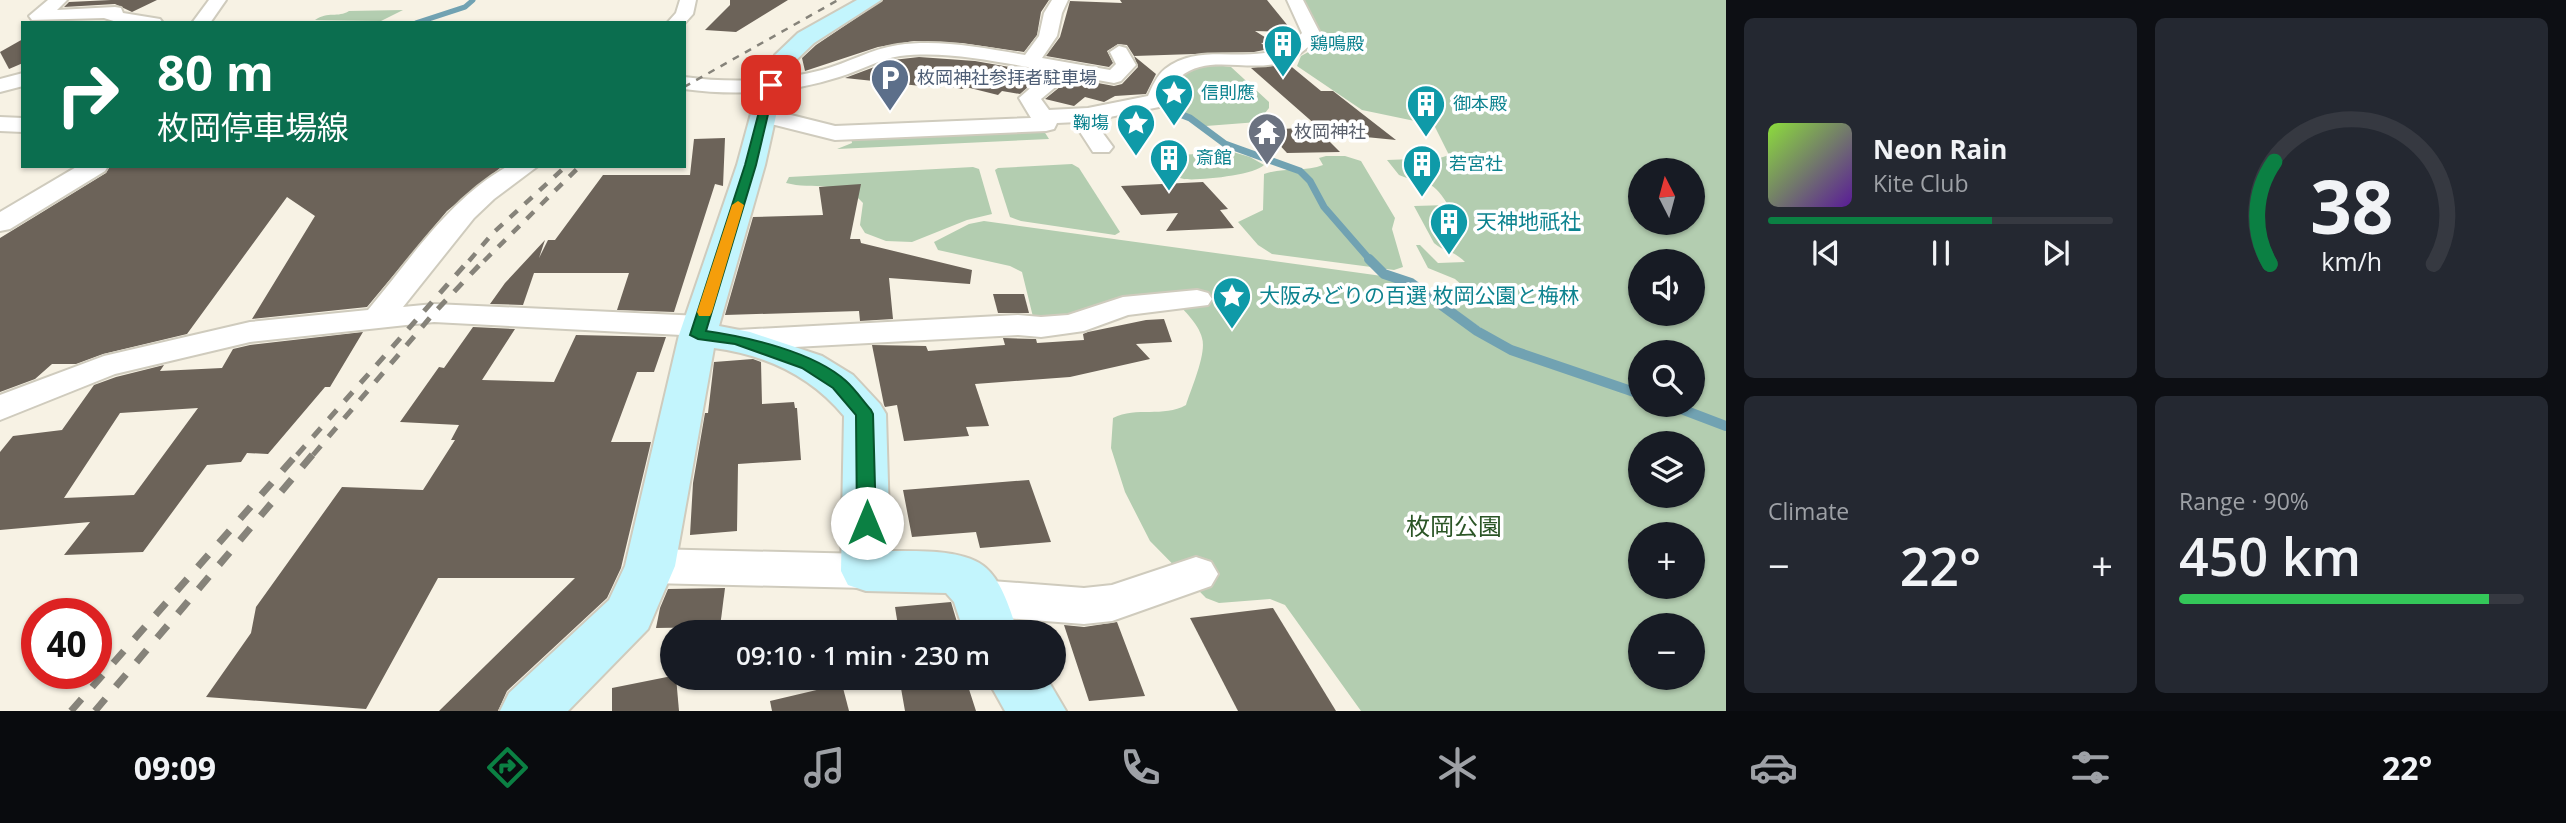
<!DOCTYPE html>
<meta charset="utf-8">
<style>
body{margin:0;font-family:"Open Sans","Noto Sans JP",sans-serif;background:#242831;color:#f1f3f6;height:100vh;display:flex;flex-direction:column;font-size:26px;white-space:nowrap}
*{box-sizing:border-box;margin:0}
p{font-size:23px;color:#9ea1a6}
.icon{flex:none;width:38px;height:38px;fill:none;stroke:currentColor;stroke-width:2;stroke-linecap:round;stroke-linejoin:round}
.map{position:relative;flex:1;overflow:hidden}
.side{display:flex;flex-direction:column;gap:18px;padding:18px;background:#0d0f14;width:840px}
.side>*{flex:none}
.guide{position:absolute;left:21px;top:21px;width:665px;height:147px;border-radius:0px;box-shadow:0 2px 5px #0004;background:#0b6e4f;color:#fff;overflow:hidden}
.needle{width:46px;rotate:354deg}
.controls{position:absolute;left:1628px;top:158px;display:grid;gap:14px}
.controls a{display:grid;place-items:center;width:77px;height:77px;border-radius:50%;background:#171b24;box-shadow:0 2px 5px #0004;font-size:35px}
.speed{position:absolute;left:21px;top:598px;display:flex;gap:14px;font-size:35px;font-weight:700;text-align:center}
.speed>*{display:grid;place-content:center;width:91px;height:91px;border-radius:50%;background:#171b24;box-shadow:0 2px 5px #0004;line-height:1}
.speed .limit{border:10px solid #d22;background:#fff;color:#111}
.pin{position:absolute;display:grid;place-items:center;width:60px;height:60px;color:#fff;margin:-30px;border-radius:14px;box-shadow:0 4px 10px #0006}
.me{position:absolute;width:77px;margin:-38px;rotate:0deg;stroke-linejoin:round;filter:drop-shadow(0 0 5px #0008)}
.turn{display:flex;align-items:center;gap:24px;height:147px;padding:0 21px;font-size:32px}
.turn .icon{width:91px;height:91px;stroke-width:2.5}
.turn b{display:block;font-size:49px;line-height:60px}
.big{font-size:52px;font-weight:600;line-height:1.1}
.side .tile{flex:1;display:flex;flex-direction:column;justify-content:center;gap:10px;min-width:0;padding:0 24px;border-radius:10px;background:#242831}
.side .dial{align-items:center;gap:0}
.dial svg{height:182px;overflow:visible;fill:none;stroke:#363941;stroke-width:7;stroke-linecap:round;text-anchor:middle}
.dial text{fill:#f1f3f6;stroke:none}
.song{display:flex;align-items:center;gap:21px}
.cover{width:84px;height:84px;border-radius:10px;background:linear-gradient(135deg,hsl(90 70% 55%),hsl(270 70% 35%))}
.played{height:7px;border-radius:4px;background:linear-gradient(90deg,#0b8043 65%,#363941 65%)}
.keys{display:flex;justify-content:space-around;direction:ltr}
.heat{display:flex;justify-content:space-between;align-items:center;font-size:38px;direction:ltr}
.charge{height:10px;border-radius:5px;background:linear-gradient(90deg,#34c759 90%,#363941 0)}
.side .tiles{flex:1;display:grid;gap:18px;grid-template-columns:repeat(2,1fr)}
.trip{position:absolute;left:660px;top:620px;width:406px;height:70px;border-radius:35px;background:#171b24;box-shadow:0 2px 5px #0004;font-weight:600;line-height:70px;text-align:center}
.tab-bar{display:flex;height:112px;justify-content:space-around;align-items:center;background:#090b0e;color:#9ea1a6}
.tab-bar .icon{width:49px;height:49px}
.tab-bar .current{color:#0b8043}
.tab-bar b{font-size:32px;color:#f1f3f6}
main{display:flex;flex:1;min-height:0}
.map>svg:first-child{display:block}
</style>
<main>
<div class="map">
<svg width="1726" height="711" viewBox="0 0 1726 711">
<rect width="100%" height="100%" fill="#f7f2e4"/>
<g fill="#b3cdb0" fill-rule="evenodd">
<path d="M1300,0H1726V423L1677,404H1692V352H1640V390L1506,345L1446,304L1447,300L1463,286L1455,279L1428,268L1416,245H1420L1438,263L1465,262C1452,249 1445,253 1434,243L1414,206L1448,205C1430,175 1424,186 1399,175L1387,160L1440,158L1449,155L1434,125L1362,110L1297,66L1301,56L1314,49ZM1640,170H1692V222H1640ZM1640,261H1692V313H1640Z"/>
<path d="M403,10L381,21L315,20C328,11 338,18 349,11Z"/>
<path d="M1208,64L1231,67L1269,102V108L1258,122L1206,126L1194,118L1165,106C1173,79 1181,69 1208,64Z"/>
<path d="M1042,128L1049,139L837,149L852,143L851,137Z"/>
<path d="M1233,152L1250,157L1264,165C1255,175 1198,181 1184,179C1173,177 1165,168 1157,160L1160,156Z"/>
<path d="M1326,156H1345L1361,161L1395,218L1392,229L1403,267L1394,270L1272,254L1258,245L1238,222L1263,210L1264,174C1283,167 1305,172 1323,165L1319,158Z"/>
<path d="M1072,164L1079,168L1120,232L1115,235L1021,221L1010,217L995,170L998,168Z"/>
<path d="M973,167L979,169L992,214L967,220L912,242L886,241L865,233L860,225L863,203C843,179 812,190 786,183L789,177Z"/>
<path d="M984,221L1382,276C1427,292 1452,322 1492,344C1538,368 1591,379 1640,396V404H1662L1726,428V711H1361L1285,605L1270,599L1219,603L1206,598L1150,541L1125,492L1111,448L1113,418C1137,406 1163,418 1186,405C1191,389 1207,353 1202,338C1199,324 1181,307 1171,297L1068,320L1034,321L1022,272L1010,266L938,250L934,242L969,224ZM1640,443H1692V495H1640ZM1640,534H1692V586H1640ZM1640,625H1692V677H1640Z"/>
</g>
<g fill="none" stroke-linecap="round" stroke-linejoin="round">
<g stroke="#71a2b2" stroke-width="5">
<path d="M416,23L465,7L473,0"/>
<path d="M1164,108L1177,113"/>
</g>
<path stroke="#71a2b2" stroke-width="7" d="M1172,111L1190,118L1225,144L1300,171L1310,181L1324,207L1371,261"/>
<g stroke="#71a2b2" stroke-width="10">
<path d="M1369,259L1384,274L1411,283L1477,331L1511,350L1640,394"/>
<path d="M1668,404L1726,426"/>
</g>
</g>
<g fill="#6c6359" fill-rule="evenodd">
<path d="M111,0H157L132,12L115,4L64,7L69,2Z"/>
<path d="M730,0H788L736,32L705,30L730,5Z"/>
<path d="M883,0H1049L1041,12L1037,35L1024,52L962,43L914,41L878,47L805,71L802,58L816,45Z"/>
<path d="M1120,0H1267L1293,32L1255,31L1273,42L1261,43L1269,49L1254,52L1134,56L1127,45L1118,44L1107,51L1113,63L1109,67L1046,56L1060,37L1070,1L1122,3Z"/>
<path d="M23,39V63L9,69L0,52Z"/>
<path d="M1134,56L1156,74L1146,94L1115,96L1104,102L1085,97L1074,106L1045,99L1071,78L1114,86L1122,84L1138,67Z"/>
<path d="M919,57L975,61L1044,73L1020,94L1002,91L998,95L966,87L962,89L942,85L940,88L845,78L893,60Z"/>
<path d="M1287,63L1321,91H1333L1396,140L1325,133L1251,68Z"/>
<path d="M1315,127L1340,152L1287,153L1266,130Z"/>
<path d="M725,138L723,186L715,184L674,312L617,310L629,273H534L523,305L490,304L505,283L545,240L539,258L548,240H555L603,175H690L694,139Z"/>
<path d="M110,166H498L500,168L447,211L367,307L252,319L315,216L287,197L187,334L103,354L76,364H52L35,379L0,392V238L106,173Z"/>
<path d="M1203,182L1228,209L1220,210L1234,228L1166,231L1178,213L1141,215L1121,186Z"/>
<path d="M861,184L850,239H860L861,243L972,270L970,284L889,278L893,319L860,321L859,311L725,315L753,217L823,215L819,187Z"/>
<path d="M993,294H1024L1029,313H998Z"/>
<path d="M1164,319L1172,342L1136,344L1150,359L1070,377L975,384L989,426L966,427L969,436L904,441L897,405L885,407L884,405L872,345L926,346L928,351L1005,345L1003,338L1036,339L1037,343L1084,340L1083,334L1088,332L1146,320Z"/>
<path d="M473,327L515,329L482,380L554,382L576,335L666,337L654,372H637L611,442H651L621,568L607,598L507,691L498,711H439L575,578H438L366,709L206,697L251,633L256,607L342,487L423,490L455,440H451L459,425L400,422L439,367L444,368Z"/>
<path d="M363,332L330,387H325L268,454L247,453L241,462L207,465L143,552L64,555L90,522L0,530V452L13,436L62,430L94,385L116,377L164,365L160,371L222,368L233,349L250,345ZM198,408L134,495L64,498L120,413Z"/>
<path d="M753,359L761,362L762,404L794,402L795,408H797L801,460L738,464L737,531L690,535L693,483L705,413H708L714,362Z"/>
<path d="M1029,480L1051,542L980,548L976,532L912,537L903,490Z"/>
<path d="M725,588L720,627L656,628L660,608L668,589Z"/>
<path d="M951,602L960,632H899L895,607Z"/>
<path d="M1273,608L1336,711H1238L1190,618Z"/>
<path d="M1117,622L1145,696L1089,701L1064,625L1084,627Z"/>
<path d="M672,676L676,677L679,711H612V688Z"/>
<path d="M899,677H970L971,683H967L976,711H905Z"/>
<path d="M842,684L849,711H772L770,701Z"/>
</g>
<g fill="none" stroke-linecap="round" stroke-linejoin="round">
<g stroke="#cfcbbd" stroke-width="4">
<g id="street">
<path d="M48,0H67L57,10L115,7L121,8L123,13L160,19L163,23H120L104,18L32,20L29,16Z"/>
<path d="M209,0H226L210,23H192Z"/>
<path d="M680,0H696L693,14L684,24L667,23L676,13Z"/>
<path d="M1052,0H1068L1062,13L1057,36L1042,58L1110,70L1116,64L1110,52L1119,46L1126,48L1136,65L1121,81L1114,83L1070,75L1041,99L1049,110L1088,108L1148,96C1152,87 1157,75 1165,69C1206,36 1267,75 1302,33L1287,0H1303L1320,33C1277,94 1219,44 1180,77C1171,83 1169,97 1164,106L1100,119L1102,132L1113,147L1109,152H1093L1080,132L1078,122L1057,123L1054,129L1046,131L835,140L755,120L752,115L755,110L763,108L835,126L1031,118L1019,98L1050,71C1001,63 950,50 900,56C879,59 860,71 839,77C789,93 736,96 684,89V77C730,83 777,82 822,70C848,63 871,49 898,45C940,39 983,48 1025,55L1039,36L1044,13Z"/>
<path d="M23,73V86L0,92V79Z"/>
<path d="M0,117L23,118V132L0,131Z"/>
<path d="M78,166H108L105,171L10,229L0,231V212Z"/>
<path d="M508,166H538L494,199L474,218L403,307L434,304L701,316L712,319L717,326L712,333L701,336L434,322L250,342L115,374L0,420V395L104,356L250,322L368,310C410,260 449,199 508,166Z"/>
<path d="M1197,290L1208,293L1212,299L1208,305L1128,315L1084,331L1041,337L1018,335L737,350L726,347L721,340L726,333L737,330L1018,315L1041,317L1068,315L1123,297Z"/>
<path d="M650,549L866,554L881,559L888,571L881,583L866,588L650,583L635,578L628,566L635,554Z"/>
<path d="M1196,557L1211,562L1218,574L1211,586L1112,621L1084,624L978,616L962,611L956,598L962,585L978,580L1084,588L1112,585Z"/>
</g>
</g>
<g stroke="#cfcbbd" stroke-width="4">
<g id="secondary">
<path d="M857,0H881L814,43L793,63L783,84L765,165L719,326L750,332L822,356L853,375L880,404L886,414L890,551C917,551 966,549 986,568C1003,583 1010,611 1018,632H964L954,602L946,593L866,591L848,585L841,571L844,416C811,376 766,355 714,348L675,566L648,629L568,711H500L509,693L609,600L625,566L679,335L737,165L759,84L775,55L798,33Z"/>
<path d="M986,677H1046L1066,711H1005Z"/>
</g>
</g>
<use href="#street" fill="#fff" fill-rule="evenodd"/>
<use href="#secondary" fill="#c3f5fd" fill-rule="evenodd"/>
<path stroke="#86837a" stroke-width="2.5" stroke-dasharray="7 7" stroke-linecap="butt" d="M684,87L838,0"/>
<g stroke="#86837a" stroke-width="4.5" stroke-dasharray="10 10" stroke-linecap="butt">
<path d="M469,261L493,233L566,166"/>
<path d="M484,261L580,166"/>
</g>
<g stroke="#86837a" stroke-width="5" stroke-dasharray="12 12" stroke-linecap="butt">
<path d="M297,455L470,259"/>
<path d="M313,455L434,313L485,259"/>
</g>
<g stroke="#86837a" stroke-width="7" stroke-dasharray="16 16" stroke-linecap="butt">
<path d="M71,711L298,453"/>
<path d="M95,711L314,453"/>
</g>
</g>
<path fill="#0b8043" stroke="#07532c" stroke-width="2" d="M771,82L775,85L756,165L706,331C748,337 814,352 846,381C855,389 863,401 871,410L873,414L876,523L874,529L867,531L860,529L857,523L856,415L833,388L802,368L735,344L698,339L690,335L745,165L766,85Z"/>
<path fill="#f59e0b" d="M738,201L744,205L712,312L710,316H699L697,312L732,205Z"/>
<defs>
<g id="building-pin" transform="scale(2.0125)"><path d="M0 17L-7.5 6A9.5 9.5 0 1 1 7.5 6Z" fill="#0f9aa8" stroke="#fff"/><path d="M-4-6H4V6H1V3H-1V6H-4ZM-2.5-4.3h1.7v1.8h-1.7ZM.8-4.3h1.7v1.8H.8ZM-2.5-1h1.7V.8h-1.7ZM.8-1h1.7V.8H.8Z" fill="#fff"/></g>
<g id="parking-pin" transform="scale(2.0125)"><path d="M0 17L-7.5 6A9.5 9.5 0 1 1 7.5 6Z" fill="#5c6f8a" stroke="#fff"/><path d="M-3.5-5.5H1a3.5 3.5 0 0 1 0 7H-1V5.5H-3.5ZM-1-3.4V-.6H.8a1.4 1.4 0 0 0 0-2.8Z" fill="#fff"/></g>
<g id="sight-pin" transform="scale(2.0125)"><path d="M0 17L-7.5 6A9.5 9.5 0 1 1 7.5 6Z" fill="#0f9aa8" stroke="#fff"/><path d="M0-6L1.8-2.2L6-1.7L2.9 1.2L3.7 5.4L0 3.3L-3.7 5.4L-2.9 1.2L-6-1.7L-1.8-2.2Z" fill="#fff"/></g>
<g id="temple-pin" transform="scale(2.0125)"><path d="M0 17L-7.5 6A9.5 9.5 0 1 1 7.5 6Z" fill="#6b7280" stroke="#fff"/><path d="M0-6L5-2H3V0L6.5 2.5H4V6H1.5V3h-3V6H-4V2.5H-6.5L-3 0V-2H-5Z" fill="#fff"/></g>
</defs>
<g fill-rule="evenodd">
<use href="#building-pin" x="1283" y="44"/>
<use href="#parking-pin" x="890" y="78"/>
<use href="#sight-pin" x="1174" y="93"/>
<use href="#building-pin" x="1426" y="104"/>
<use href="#sight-pin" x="1136" y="123"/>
<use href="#temple-pin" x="1267" y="132"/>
<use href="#building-pin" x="1169" y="158"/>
<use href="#building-pin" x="1422" y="164"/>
<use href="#building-pin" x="1449" y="222"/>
<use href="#sight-pin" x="1232" y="296"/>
</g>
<g text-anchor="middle" stroke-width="7" stroke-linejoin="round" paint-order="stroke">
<g font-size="18" fill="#0d838f" stroke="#fff" text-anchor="start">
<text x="1310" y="50">鶏鳴殿</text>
<text x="1201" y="99">信則應</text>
<text x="1453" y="110">御本殿</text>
<text x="1109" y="129" text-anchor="end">鞠塲</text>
<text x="1196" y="164">斎館</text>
<text x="1449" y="170">若宮社</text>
</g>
<g font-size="18" fill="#4e5e75" stroke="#fff" text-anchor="start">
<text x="917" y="84">枚岡神社参拝者駐車場</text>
</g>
<g font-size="18" fill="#5b616d" stroke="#fff" text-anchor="start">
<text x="1294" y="138">枚岡神社</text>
</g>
<g font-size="21" fill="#0d838f" stroke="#fff" text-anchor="start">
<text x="1476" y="229">天神地祇社</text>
<text x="1259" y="303">大阪みどりの百選 枚岡公園と梅林</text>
</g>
<g font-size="24" fill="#2b5526" stroke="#fff">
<text x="1454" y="535">枚岡公園</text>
</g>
</g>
</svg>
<div class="controls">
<a><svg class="needle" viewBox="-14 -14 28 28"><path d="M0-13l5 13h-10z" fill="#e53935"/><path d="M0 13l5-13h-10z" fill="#9ea1a6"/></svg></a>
<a><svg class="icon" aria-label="sound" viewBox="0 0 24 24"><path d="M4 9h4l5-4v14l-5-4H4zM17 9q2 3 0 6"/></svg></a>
<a><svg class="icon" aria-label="search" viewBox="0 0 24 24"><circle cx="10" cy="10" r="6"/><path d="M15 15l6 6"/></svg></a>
<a><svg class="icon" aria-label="layers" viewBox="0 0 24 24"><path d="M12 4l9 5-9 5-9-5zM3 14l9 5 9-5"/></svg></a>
<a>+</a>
<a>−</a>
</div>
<div class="speed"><div class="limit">40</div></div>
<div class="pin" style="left:771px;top:85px;background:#d93025"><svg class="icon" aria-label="arrive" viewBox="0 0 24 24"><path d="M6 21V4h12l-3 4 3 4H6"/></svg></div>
<svg class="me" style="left:867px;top:523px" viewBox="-20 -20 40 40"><circle r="19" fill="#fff"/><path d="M0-13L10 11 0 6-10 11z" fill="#0b8043"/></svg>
<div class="trip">09:10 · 1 min · 230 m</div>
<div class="guide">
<div class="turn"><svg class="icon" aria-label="right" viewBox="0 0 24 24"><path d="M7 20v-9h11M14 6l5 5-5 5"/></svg><div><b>80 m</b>枚岡停車場線</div></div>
</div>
</div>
<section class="side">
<div class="tiles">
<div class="tile">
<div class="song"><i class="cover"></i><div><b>Neon Rain</b><p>Kite Club</p></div></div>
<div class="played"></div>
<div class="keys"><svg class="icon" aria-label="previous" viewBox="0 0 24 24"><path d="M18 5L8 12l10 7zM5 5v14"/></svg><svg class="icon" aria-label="pause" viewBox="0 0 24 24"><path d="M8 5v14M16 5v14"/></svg><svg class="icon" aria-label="next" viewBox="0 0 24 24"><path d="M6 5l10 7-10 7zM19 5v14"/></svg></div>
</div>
<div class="tile dial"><svg viewBox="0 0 100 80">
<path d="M14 69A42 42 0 1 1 86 69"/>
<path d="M14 69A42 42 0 0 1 16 24" stroke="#0b8043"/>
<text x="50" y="56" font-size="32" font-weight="700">38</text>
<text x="50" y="72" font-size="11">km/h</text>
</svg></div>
<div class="tile"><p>Climate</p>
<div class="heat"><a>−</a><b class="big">22°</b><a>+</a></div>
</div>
<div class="tile"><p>Range · 90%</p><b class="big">450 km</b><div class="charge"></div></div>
</div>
</section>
</main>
<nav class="tab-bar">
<b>09:09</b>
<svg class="icon current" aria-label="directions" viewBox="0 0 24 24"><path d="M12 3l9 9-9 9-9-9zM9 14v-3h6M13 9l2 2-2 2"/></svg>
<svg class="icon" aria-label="music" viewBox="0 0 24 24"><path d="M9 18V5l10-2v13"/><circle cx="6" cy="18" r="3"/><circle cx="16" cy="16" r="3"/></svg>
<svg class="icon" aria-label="phone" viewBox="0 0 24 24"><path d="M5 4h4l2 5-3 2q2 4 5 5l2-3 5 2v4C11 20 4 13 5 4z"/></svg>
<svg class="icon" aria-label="climate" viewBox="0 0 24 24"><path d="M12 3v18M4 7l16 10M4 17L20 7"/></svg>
<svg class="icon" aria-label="car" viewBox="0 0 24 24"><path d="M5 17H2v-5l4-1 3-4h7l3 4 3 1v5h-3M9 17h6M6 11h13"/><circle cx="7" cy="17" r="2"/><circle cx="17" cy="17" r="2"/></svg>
<svg class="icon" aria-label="filters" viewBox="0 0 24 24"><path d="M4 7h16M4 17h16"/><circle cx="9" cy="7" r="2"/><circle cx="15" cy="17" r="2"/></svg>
<b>22°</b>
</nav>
